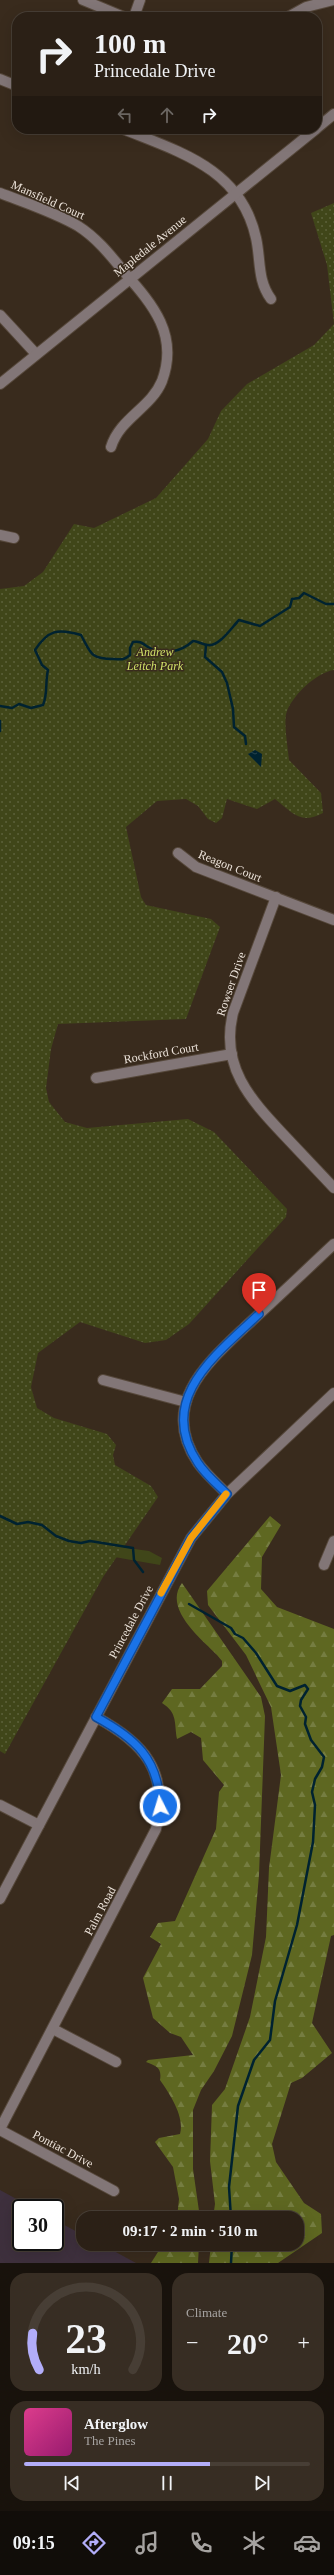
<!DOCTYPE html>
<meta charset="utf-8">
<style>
body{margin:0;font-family:Georgia,serif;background:#372d23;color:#f1f3f6;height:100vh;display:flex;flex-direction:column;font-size:15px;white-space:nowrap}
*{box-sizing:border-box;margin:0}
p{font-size:13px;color:#a6a3a1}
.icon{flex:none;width:22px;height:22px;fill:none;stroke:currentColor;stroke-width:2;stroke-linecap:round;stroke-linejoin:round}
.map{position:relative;height:2263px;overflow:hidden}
.drawer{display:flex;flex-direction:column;gap:10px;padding:10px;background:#18120c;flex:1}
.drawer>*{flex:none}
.top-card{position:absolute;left:12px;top:12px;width:310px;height:122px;border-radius:16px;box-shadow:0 4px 16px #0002,0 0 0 1px #473e35;background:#2b2016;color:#f1f3f6;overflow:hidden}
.speed{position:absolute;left:12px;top:2199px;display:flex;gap:8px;font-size:20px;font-weight:700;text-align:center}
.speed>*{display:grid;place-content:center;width:52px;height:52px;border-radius:50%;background:#2b2016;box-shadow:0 4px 16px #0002,0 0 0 1px #473e35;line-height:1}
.speed .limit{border:2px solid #111;border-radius:6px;background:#fff;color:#111}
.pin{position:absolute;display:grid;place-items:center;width:34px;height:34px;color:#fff;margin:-41px -17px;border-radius:50% 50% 50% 0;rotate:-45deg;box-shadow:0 0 4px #0007}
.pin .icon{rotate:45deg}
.me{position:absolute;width:44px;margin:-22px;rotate:355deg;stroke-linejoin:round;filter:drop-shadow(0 0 3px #0008)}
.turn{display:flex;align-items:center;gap:14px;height:84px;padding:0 16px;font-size:18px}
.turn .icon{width:52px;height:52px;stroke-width:2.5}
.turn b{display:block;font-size:28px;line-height:34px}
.lanes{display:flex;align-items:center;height:38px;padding:0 16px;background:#0003;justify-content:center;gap:20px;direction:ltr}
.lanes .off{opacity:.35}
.big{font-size:30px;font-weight:800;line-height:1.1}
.drawer .widget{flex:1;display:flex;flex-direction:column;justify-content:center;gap:6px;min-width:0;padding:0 14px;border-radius:16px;background:#372d23}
.drawer .dial{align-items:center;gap:0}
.dial svg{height:104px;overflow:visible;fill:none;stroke:#473e35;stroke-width:7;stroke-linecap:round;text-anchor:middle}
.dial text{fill:#f1f3f6;stroke:none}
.song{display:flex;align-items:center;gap:12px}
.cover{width:48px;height:48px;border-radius:6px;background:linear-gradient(135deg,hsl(330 70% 55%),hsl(320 70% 35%))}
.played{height:4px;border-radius:2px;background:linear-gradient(90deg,#b2adf9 65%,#473e35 65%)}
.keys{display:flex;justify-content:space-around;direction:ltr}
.heat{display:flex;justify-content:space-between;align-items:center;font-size:22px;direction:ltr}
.drawer .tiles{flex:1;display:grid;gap:10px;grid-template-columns:1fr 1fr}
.widget:last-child{grid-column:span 2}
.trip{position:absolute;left:76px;top:2211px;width:228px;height:40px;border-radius:16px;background:#2b2016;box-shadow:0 4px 16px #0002,0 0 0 1px #473e35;font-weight:800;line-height:40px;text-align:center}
.tabs{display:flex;height:64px;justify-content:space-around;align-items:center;background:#110d09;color:#a6a3a1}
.tabs .icon{width:28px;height:28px}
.tabs .selected{color:#b2adf9}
.tabs b{font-size:18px;color:#f1f3f6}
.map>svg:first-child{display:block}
</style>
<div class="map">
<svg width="334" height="2263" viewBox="0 0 334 2263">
<defs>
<pattern id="forest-firs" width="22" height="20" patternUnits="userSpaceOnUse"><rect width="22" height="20" fill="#5e6721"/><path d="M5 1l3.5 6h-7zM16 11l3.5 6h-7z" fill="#757d41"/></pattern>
<pattern id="park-dots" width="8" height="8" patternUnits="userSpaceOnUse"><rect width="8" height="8" fill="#404619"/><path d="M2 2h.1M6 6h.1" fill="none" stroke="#5c613a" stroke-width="1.8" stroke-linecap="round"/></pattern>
<pattern id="water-ripples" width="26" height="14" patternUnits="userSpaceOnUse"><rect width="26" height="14" fill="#002230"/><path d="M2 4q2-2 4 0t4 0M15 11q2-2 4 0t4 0" fill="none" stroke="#25424d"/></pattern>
</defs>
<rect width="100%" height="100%" fill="#392b1d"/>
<path fill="#3e303d" d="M0,2190L33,2208H21V2242H55V2220L83,2235V2244H101L136,2263H0Z"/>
<path fill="#404619" d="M0,1530L149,1551L162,1558L160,1565L0,1537Z"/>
<g fill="url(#forest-firs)">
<path d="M270,1516L281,1525L262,1557L261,1589L277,1607L334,1629V1935L331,1936L312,2023L332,2053L302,2078L291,2083L272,2144L276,2162L304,2203L321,2214L322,2233L278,2263H209L211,2244H297V2218H213L215,2204L210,2161L212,2105L225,2089L250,2017L266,1937L269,1868L281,1775L271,1707L246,1655L208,1605L207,1591Z"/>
<path d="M182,1583L261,1697L265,1716L259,1875L252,1955L232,2036L214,2071L201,2090L193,2110V2169L200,2218H177L179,2199L173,2167L155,2142L159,2138L180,2134C185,2116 169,2093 160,2080C162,2068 157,2066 146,2062L148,2060L193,2055L181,2037L170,2033L153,2018L143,1978L161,1944L150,1937L158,1923L175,1921L216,1829L219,1792L224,1785L203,1760L201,1738L191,1732L177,1739C174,1723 178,1713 162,1703L172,1689H200L222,1666V1661L217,1655C200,1638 163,1608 182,1583Z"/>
<path d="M163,2244H199L198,2263H151Z"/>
</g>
<g fill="url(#park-dots)">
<path d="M334,203V324L327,265L311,213Z"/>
<path d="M334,324V670C317,672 293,695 287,711C283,720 288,749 289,760L321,793L323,813C300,825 293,813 275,799L257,809L227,799L222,818L216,823L208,819L198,806L186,799L157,801L126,827L141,897L146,905L211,919L220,927L186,1019L58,1024L51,1049L46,1088L49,1102L65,1122L87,1128L188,1119L214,1132L287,1209L286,1217L189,1324L166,1340L145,1343L80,1322L38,1353L31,1387L37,1408L54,1418L107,1434L116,1445L113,1455L115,1465L151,1486L158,1497L103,1577L5,1754L0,1751V589L24,586L43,572L74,524L94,528L156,498L208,439L221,411L247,384L314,345Z"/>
</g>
<path fill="url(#water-ripples)" d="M255,750L262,754L261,767L248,754Z"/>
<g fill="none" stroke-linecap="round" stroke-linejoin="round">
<g stroke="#002230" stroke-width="2.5">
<path d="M206,645L205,657L222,672L227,683L233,709L234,727L245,736L246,744"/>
<path d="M0,706L12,708L19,704L31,708L43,705C48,694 45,682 48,670L42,665L35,650C48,630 58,628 81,635C91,653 90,659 113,659C121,659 123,661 130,655V648L133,642C141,641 142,643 148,647C163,656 181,652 193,641C198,641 203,645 208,645C219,647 232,627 239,620L260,626L290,607L292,599L299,598L304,593L326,604H334"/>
<path d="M0,721V731"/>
<path d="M0,1516L17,1524L28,1522L42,1525L56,1536L69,1541L81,1543L90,1541L133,1548L134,1560L143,1572"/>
<path d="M189,1604L231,1628L235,1634L243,1638L256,1653L277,1686L290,1691L305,1685L308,1689L301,1700L300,1706L306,1717L305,1724L311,1740L324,1757L322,1767L315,1779L312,1792L315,1805L313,1842L297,1925L275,2001L270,2040L254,2060L238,2106L229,2187L231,2218"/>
<path d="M231,2263L232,2244"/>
</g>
<g stroke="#56483b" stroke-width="12">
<g id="minor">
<path d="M83,0L124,17"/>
<path d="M134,17L140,0"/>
<path d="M288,17L306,7L333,0"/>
<path d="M0,79L17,86"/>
<path d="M317,128L334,114"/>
<path d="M123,129C180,152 241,169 256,238C261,260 257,280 271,299"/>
<path d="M0,193C26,203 54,212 78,226C97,238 111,256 125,273C153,305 179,335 162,381C151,408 120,418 111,447"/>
<path d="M0,315L36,354"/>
<path d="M0,384L316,129"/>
<path d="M0,535L14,538"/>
<path d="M178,853L196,867L334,920"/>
<path d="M276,897L233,1013C220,1066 250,1099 283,1134C300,1152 317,1170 334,1188"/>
<path d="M96,1078L232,1054"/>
<path d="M103,1380L186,1402"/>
<path d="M227,1494C217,1484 206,1474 198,1463C159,1405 206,1364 245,1327C275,1300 304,1272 334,1244"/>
<path d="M324,1565L334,1541"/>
<path d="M0,1805L39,1825"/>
<path d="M0,1899L191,1538L227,1494L334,1393"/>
<path d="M53,2029L116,2062"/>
<path d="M0,2129L156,1829C169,1771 144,1743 96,1717"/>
<path d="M0,2130L114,2191"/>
</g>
</g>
<use href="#minor" stroke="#827677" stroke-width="10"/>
</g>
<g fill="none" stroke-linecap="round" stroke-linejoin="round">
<g stroke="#114b97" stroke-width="10">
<path id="route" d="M160,1806C159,1759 135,1738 96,1717L191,1538L227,1494C217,1484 205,1474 198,1463C155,1399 217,1354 259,1314"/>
</g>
<use href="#route" stroke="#1a73e8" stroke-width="7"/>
<path stroke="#f59e0b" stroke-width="7" d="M161,1593L191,1538L226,1494"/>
</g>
<g text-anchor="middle" stroke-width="3" stroke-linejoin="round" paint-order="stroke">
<g font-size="12" fill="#ece3da" stroke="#392b1d">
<text transform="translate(48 200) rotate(24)" y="4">Mansfield Court</text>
<text transform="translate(150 246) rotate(-39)" y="4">Mapledale Avenue</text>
<text transform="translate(230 866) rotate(22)" y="4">Reagon Court</text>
<text transform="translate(231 984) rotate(-71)" y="4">Rowser Drive</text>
<text transform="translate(161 1053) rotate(-10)" y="4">Rockford Court</text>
<text transform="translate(131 1622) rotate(-62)" y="4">Princedale Drive</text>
<text transform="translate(100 1911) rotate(-62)" y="4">Palm Road</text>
<text transform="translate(63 2149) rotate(28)" y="4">Pontiac Drive</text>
</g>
<g font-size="12" font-style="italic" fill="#d0e168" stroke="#392b1d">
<text x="155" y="656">Andrew<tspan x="155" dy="14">Leitch Park</tspan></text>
</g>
</g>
</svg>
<div class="speed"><div class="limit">30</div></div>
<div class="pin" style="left:259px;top:1314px;background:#d93025"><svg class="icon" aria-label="arrive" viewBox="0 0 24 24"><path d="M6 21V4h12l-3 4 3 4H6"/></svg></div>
<svg class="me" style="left:160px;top:1806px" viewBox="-20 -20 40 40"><circle r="17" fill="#1a73e8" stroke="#fff" stroke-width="3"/><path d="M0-11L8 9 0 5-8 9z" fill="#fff"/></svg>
<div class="trip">09:17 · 2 min · 510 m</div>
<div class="top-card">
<div class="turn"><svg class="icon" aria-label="right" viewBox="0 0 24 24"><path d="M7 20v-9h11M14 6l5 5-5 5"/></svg><div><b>100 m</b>Princedale Drive</div></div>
<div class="lanes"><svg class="icon off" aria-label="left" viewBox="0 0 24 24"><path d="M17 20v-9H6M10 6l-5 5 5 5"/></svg><svg class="icon off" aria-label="ahead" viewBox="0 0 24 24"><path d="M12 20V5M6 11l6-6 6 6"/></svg><svg class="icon" aria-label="right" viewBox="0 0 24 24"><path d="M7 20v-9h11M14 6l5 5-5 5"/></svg></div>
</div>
</div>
<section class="drawer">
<div class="tiles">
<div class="widget dial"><svg viewBox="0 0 100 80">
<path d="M14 69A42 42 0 1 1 86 69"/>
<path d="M14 69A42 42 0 0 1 9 41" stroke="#b2adf9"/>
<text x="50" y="56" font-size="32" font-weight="700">23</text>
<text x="50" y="72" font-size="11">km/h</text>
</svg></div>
<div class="widget"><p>Climate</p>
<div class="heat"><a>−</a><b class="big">20°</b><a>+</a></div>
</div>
<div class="widget">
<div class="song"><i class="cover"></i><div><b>Afterglow</b><p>The Pines</p></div></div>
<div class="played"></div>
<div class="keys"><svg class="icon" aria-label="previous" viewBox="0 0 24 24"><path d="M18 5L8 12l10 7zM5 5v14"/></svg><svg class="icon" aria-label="pause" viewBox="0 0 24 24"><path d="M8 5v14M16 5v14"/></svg><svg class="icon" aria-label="next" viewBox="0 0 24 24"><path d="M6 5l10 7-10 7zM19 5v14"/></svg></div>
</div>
</div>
</section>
<nav class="tabs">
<b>09:15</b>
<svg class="icon selected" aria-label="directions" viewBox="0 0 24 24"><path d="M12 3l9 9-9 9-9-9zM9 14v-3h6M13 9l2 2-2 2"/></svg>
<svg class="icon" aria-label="music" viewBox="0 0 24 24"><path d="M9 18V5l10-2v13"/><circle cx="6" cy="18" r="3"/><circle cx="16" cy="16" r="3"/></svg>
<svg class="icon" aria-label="phone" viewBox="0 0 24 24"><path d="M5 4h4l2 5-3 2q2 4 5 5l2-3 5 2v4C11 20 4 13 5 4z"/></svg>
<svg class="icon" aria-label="climate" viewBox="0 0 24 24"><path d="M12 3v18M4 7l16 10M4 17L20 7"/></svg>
<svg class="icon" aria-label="car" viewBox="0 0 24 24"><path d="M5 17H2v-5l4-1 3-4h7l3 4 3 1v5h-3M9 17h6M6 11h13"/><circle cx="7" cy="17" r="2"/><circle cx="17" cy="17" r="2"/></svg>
</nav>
